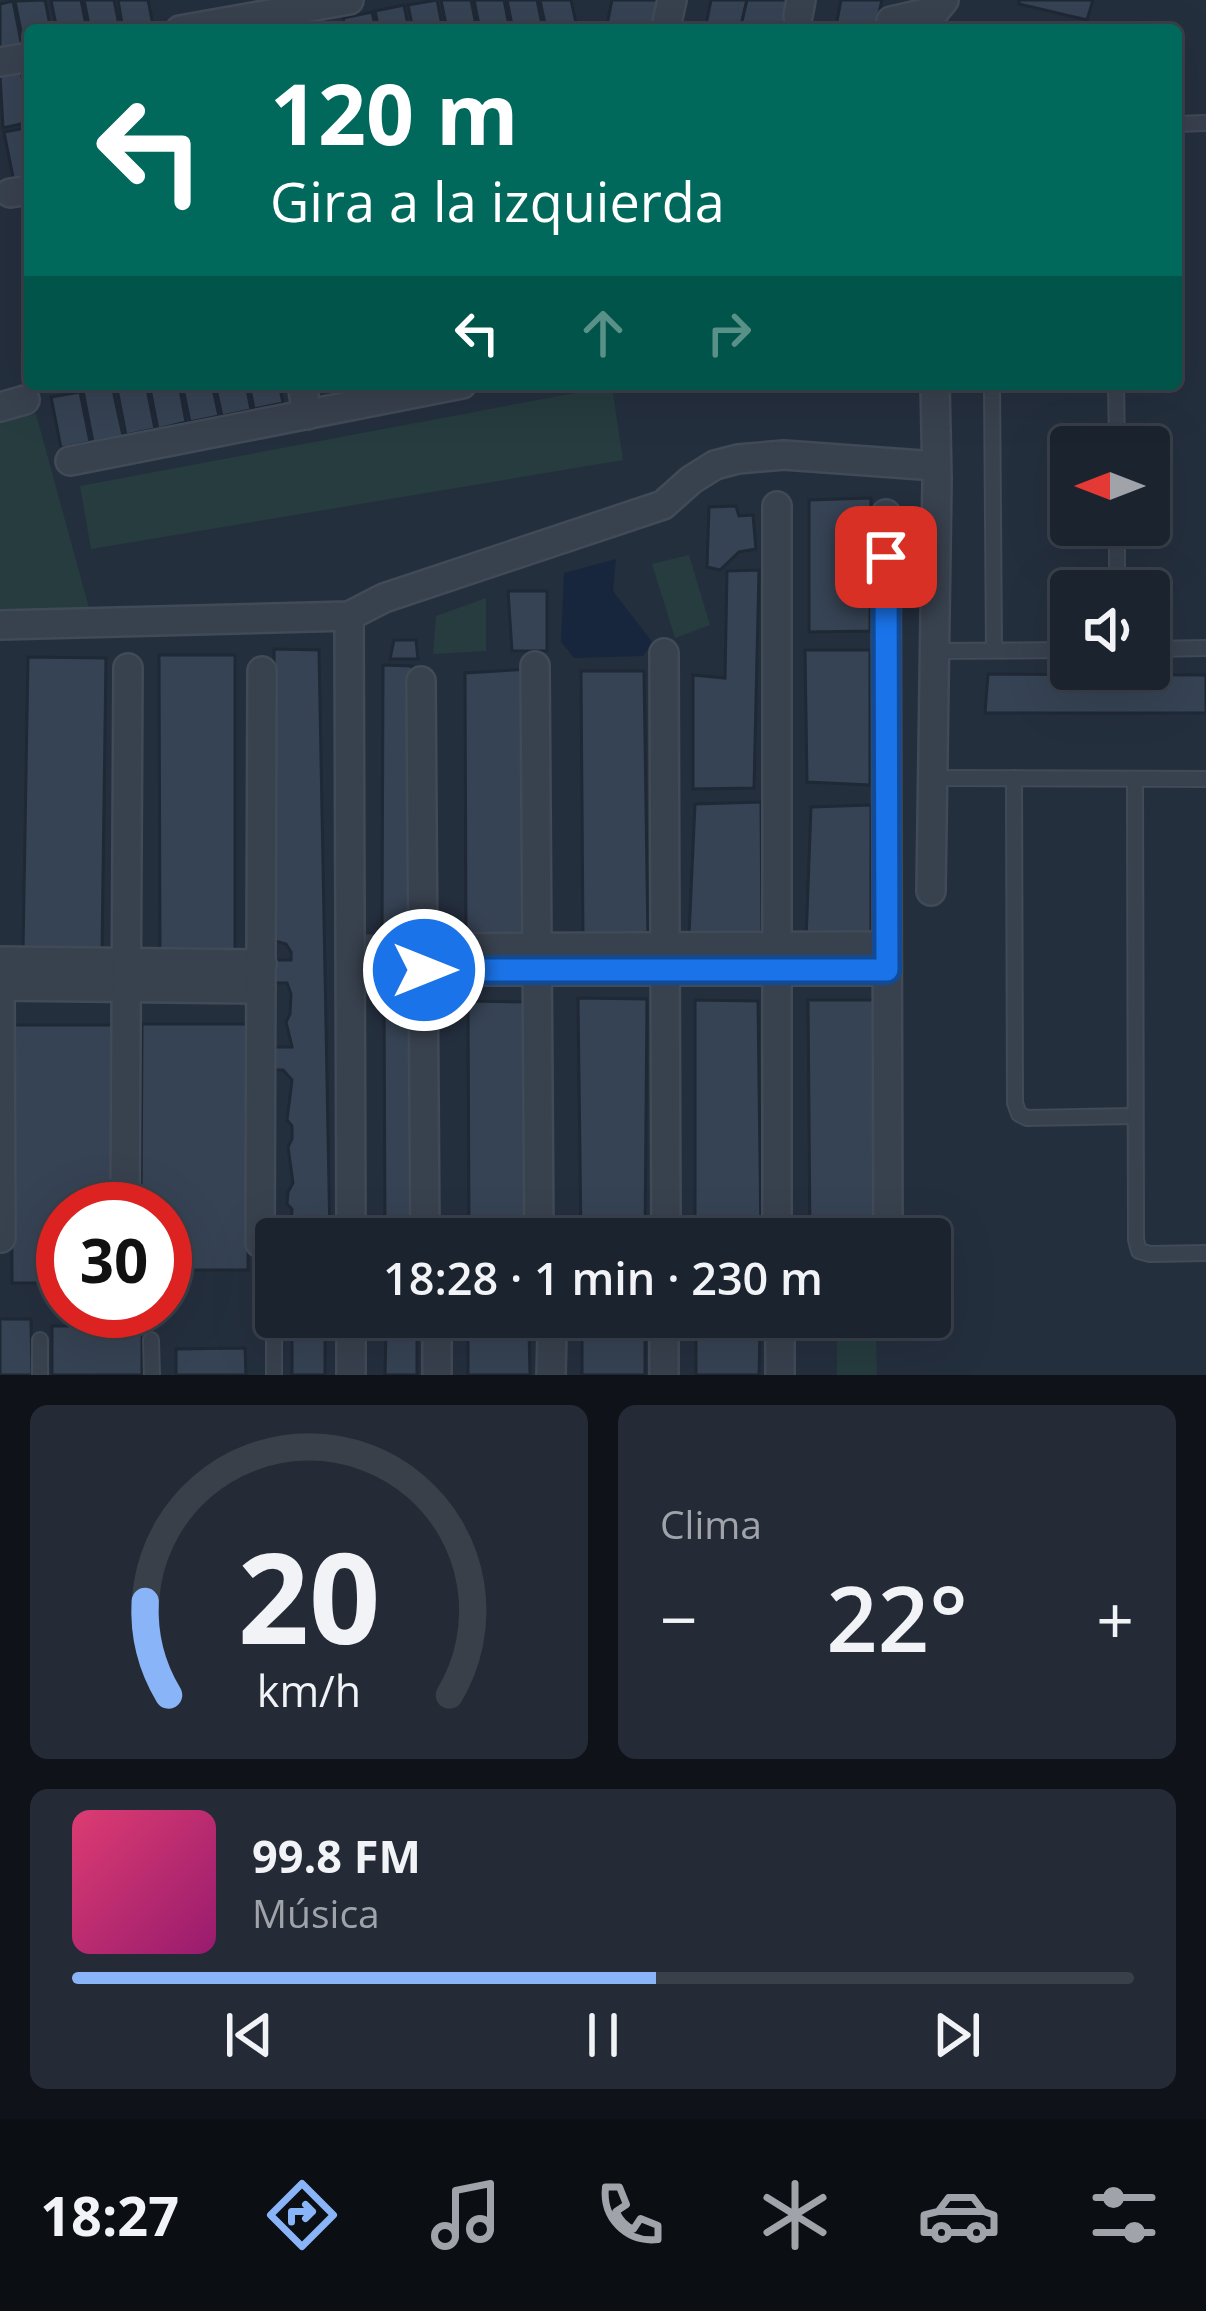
<!DOCTYPE html>
<html lang="es">
<meta charset="utf-8">
<style>
body{margin:0;font-family:"Open Sans",sans-serif;background:#242b36;color:#f1f3f6;height:100vh;display:flex;flex-direction:column;font-size:45px;white-space:nowrap}
*{box-sizing:border-box;margin:0}
p{font-size:39px;color:#a0a4aa}
.icon{flex:none;width:66px;height:66px;fill:none;stroke:currentColor;stroke-width:2;stroke-linecap:round;stroke-linejoin:round}
.map{position:relative;height:1375px;overflow:hidden}
.drawer{display:flex;flex-direction:column;gap:30px;padding:30px;background:#0f1319;flex:1}
.drawer>*{flex:none}
.banner{position:absolute;left:24px;top:24px;width:1158px;height:366px;border-radius:12px;box-shadow:0 12px 48px #0002,0 0 0 3px #39404a;background:#00695c;color:#fff;overflow:hidden}
.needle{width:78px;rotate:270deg}
.tools{position:absolute;left:1050px;top:426px;display:grid;gap:24px}
.tools a{display:grid;place-items:center;width:120px;height:120px;border-radius:12px;background:#1b232e;box-shadow:0 12px 48px #0002,0 0 0 3px #39404a;font-size:60px}
.speed{position:absolute;left:36px;top:1182px;display:flex;gap:24px;font-size:60px;font-weight:700;text-align:center}
.speed>*{display:grid;place-content:center;width:156px;height:156px;border-radius:50%;background:#1b232e;box-shadow:0 12px 48px #0002,0 0 0 3px #39404a;line-height:1}
.speed .limit{border:18px solid #d22;background:#fff;color:#111}
.pin{position:absolute;display:grid;place-items:center;width:102px;height:102px;color:#fff;margin:-51px;border-radius:24px;box-shadow:0 6px 18px #0006}
.me{position:absolute;width:132px;margin:-66px;rotate:90deg;stroke-linejoin:round;filter:drop-shadow(0 0 9px #0008)}
.turn{display:flex;align-items:center;gap:42px;height:252px;padding:0 48px;font-size:54px}
.turn .icon{width:156px;height:156px;stroke-width:2.5}
.turn b{display:block;font-size:84px;line-height:102px}
.lanes{display:flex;align-items:center;height:114px;padding:0 48px;background:#0003;justify-content:center;gap:60px;direction:ltr}
.lanes .off{opacity:.35}
.big{font-size:90px;font-weight:600;line-height:1.1}
.drawer .tile{flex:1;display:flex;flex-direction:column;justify-content:center;gap:18px;min-width:0;padding:0 42px;border-radius:18px;background:#242b36}
.drawer .dial{align-items:center;gap:0}
.dial svg{height:312px;overflow:visible;fill:none;stroke:#39404a;stroke-width:7;stroke-linecap:round;text-anchor:middle}
.dial text{fill:#f1f3f6;stroke:none}
.song{display:flex;align-items:center;gap:36px}
.cover{width:144px;height:144px;border-radius:18px;background:linear-gradient(135deg,hsl(340 70% 55%),hsl(320 70% 35%))}
.played{height:12px;border-radius:6px;background:linear-gradient(90deg,#8ab4f8 55%,#39404a 55%)}
.keys{display:flex;justify-content:space-around;direction:ltr}
.heat{display:flex;justify-content:space-between;align-items:center;font-size:66px;direction:ltr}
.drawer .tiles{flex:1;display:grid;gap:30px;grid-template-columns:1fr 1fr}
.tile:last-child{grid-column:span 2}
.trip{position:absolute;left:255px;top:1218px;width:696px;height:120px;border-radius:12px;background:#1b232e;box-shadow:0 12px 48px #0002,0 0 0 3px #39404a;font-weight:600;line-height:120px;text-align:center}
.dock{display:flex;height:192px;justify-content:space-around;align-items:center;background:#0b0e12;color:#a0a4aa}
.dock .icon{width:84px;height:84px}
.dock .selected{color:#8ab4f8}
.dock b{font-size:54px;color:#f1f3f6}
.map>svg:first-child{display:block}
</style>
<div class="map">
<svg width="1206" height="1375" viewBox="0 0 1206 1375">
<rect width="100%" height="100%" fill="#242f3e"/>
<g fill="#263c3f">
<path d="M612,386L623,460L91,549L80,486Z"/>
<path d="M36,414L89,608L0,611V423Z"/>
<path d="M689,555L710,625L675,638L652,564Z"/>
<path d="M486,598V651L433,654L436,616Z"/>
<path d="M837,1336H876L877,1375H837Z"/>
</g>
<path fill="#17263c" d="M616,559L613,591L653,643L643,656L574,658L561,642L564,573Z"/>
<g fill="#364354" stroke="#1f2835" stroke-width="3">
<path d="M45,0L51,30H30V50L25,51L15,1Z"/>
<path d="M51,0H81L87,30H57Z"/>
<path d="M84,0H114L120,30H90Z"/>
<path d="M118,0H148L153,25L123,30Z"/>
<path d="M437,0L443,30H413L408,5Z"/>
<path d="M441,0H471L477,30H447Z"/>
<path d="M474,0H504L510,30H480Z"/>
<path d="M507,0H537L543,29L513,30Z"/>
<path d="M540,0H571L576,23L546,29Z"/>
<path d="M612,0H659L652,30H606Z"/>
<path d="M711,0H747L740,30H705Z"/>
<path d="M747,0H789L783,30H740Z"/>
<path d="M841,0H882L875,30L836,26Z"/>
<path d="M1019,0H1093L1087,20L1019,4Z"/>
<path d="M13,1L23,52L0,56V4Z"/>
<path d="M404,5L409,30H379L375,11Z"/>
<path d="M372,12L376,30H346L343,18Z"/>
<path d="M21,71L30,122L3,128L0,75Z"/>
<path d="M30,127V179L14,182L4,132Z"/>
<path d="M116,384H146L155,429L126,435Z"/>
<path d="M149,384H179L186,422L158,429Z"/>
<path d="M182,384H212L219,416L190,422Z"/>
<path d="M215,384H246L251,410L222,416Z"/>
<path d="M249,384H279L283,403L254,409Z"/>
<path d="M112,385L123,436L93,442L83,391Z"/>
<path d="M80,392L90,442L61,448L51,397Z"/>
<path d="M871,498L870,631L809,632V500Z"/>
<path d="M736,506L739,516L753,515L756,549L739,552L720,570L707,567L709,507Z"/>
<path d="M759,570L754,788L693,789V675L725,678L727,571Z"/>
<path d="M508,591H547V651H512Z"/>
<path d="M394,640H416L418,659H390Z"/>
<path d="M274,649L319,650L330,1239H287L285,1232L291,1226L292,1209L287,1204L288,1192L293,1183L288,1147L292,1139V1126L287,1120L292,1080L283,1070H274V1047H292L286,1022L290,1014L291,994L287,983H275L274,960H291V952L286,944L275,941Z"/>
<path d="M805,650H870V785L807,782Z"/>
<path d="M159,655H235V957H160Z"/>
<path d="M28,657L106,658L102,952L23,950Z"/>
<path d="M383,665L412,666L411,933H382Z"/>
<path d="M530,669L531,940L466,943L465,673Z"/>
<path d="M581,671H644L648,940H583Z"/>
<path d="M988,674L1206,675V713H985Z"/>
<path d="M761,802L762,938L689,935L695,804Z"/>
<path d="M871,805V938L806,940L811,807Z"/>
<rect x="361" y="937" width="20" height="50"/>
<path d="M384,994H417L418,1239H385Z"/>
<path d="M578,998L647,999L645,1239H581Z"/>
<path d="M695,1000L758,1001L761,1239H695Z"/>
<path d="M808,1000H875V1239H810Z"/>
<path d="M468,1001L529,1002L532,1239H469Z"/>
<path d="M142,1024H249L248,1270H165V1209H141Z"/>
<path d="M11,1025H114V1209H63V1283H12Z"/>
<path d="M0,1319H31L32,1375H0Z"/>
<rect x="52" y="1326" width="90" height="49"/>
<path d="M760,1329L759,1375H696V1332Z"/>
<path d="M529,1330L530,1375H468V1331Z"/>
<rect x="582" y="1330" width="63" height="45"/>
<path d="M417,1331V1375H385L386,1332Z"/>
<path d="M325,1336V1375H292V1337Z"/>
<path d="M245,1348L246,1375H176V1349Z"/>
</g>
<g fill="none" stroke-linecap="round" stroke-linejoin="round">
<g stroke="#3a4453" stroke-width="27" stroke-dasharray="27 14" stroke-linecap="butt">
<path d="M361,948H418"/>
<path d="M361,971H418"/>
</g>
<g stroke="#414a57" stroke-width="18">
<g id="service">
<path d="M1176,124L1206,123"/>
<path d="M992,384L994,650"/>
<path d="M1116,384L1117,447"/>
<path d="M1117,525V591"/>
<path d="M1149,649L1206,648"/>
<path d="M934,651L1071,650"/>
<path d="M932,778L1206,779"/>
<path d="M1014,778L1015,1103L1019,1114L1027,1118L1134,1116"/>
<path d="M1135,779L1136,1240L1139,1251L1150,1254L1206,1253"/>
<path d="M40,1340V1375"/>
<path d="M151,1340L152,1375"/>
<path d="M274,1375V1334"/>
</g>
</g>
<g stroke="#414a57" stroke-width="32">
<g id="minor">
<path d="M798,16L801,0"/>
<path d="M891,21L935,11L944,0"/>
<path d="M666,27L672,0"/>
<path d="M180,30L349,0"/>
<path d="M0,62L30,57"/>
<path d="M10,193L30,190"/>
<path d="M302,384L307,415"/>
<path d="M0,407L25,400"/>
<path d="M70,461L462,384"/>
<path d="M777,506V1235"/>
<path d="M886,514L888,1239"/>
<path d="M349,616L351,1239"/>
<path d="M0,625L349,616L384,598L663,505L691,480L715,465L738,459L784,455L936,466"/>
<path d="M664,653L666,1239"/>
<path d="M535,666L539,1235"/>
<path d="M421,681L425,1236"/>
<path d="M931,891L937,479L935,384"/>
<path d="M418,948L887,946"/>
<path d="M0,961L262,964"/>
<path d="M418,971H887"/>
<path d="M0,984L1,1238"/>
<path d="M0,986L261,989"/>
<path d="M125,1209L128,668"/>
<path d="M260,1243L262,671"/>
<path d="M351,1317V1375"/>
<path d="M664,1327V1375"/>
<path d="M780,1338V1375"/>
<path d="M437,1375V1339"/>
<path d="M551,1375L552,1334"/>
</g>
</g>
<use href="#service" stroke="#38414e" stroke-width="14"/>
<use href="#minor" stroke="#38414e" stroke-width="27"/>
</g>
<g fill="none" stroke-linecap="round" stroke-linejoin="round">
<g stroke="#114b97" stroke-width="30">
<path id="route" d="M424,970H887L886,557"/>
</g>
<use href="#route" stroke="#1a73e8" stroke-width="21"/>
</g>
</svg>
<div class="tools">
<a><svg class="needle" viewBox="-14 -14 28 28"><path d="M0-13l5 13h-10z" fill="#e53935"/><path d="M0 13l5-13h-10z" fill="#a0a4aa"/></svg></a>
<a><svg class="icon" aria-label="sound" viewBox="0 0 24 24"><path d="M4 9h4l5-4v14l-5-4H4zM17 9q2 3 0 6"/></svg></a>
</div>
<div class="speed"><div class="limit">30</div></div>
<div class="pin" style="left:886px;top:557px;background:#d93025"><svg class="icon" aria-label="arrive" viewBox="0 0 24 24"><path d="M6 21V4h12l-3 4 3 4H6"/></svg></div>
<svg class="me" style="left:424px;top:970px" viewBox="-20 -20 40 40"><circle r="17" fill="#1a73e8" stroke="#fff" stroke-width="3"/><path d="M0-11L8 9 0 5-8 9z" fill="#fff"/></svg>
<div class="trip">18:28 · 1 min · 230 m</div>
<div class="banner">
<div class="turn"><svg class="icon" aria-label="left" viewBox="0 0 24 24"><path d="M17 20v-9H6M10 6l-5 5 5 5"/></svg><div><b>120 m</b>Gira a la izquierda</div></div>
<div class="lanes"><svg class="icon" aria-label="left" viewBox="0 0 24 24"><path d="M17 20v-9H6M10 6l-5 5 5 5"/></svg><svg class="icon off" aria-label="ahead" viewBox="0 0 24 24"><path d="M12 20V5M6 11l6-6 6 6"/></svg><svg class="icon off" aria-label="right" viewBox="0 0 24 24"><path d="M7 20v-9h11M14 6l5 5-5 5"/></svg></div>
</div>
</div>
<section class="drawer">
<div class="tiles">
<div class="tile dial"><svg viewBox="0 0 100 80">
<path d="M14 69A42 42 0 1 1 86 69"/>
<path d="M14 69A42 42 0 0 1 8 45" stroke="#8ab4f8"/>
<text x="50" y="56" font-size="32" font-weight="700">20</text>
<text x="50" y="72" font-size="11">km/h</text>
</svg></div>
<div class="tile"><p>Clima</p>
<div class="heat"><a>−</a><b class="big">22°</b><a>+</a></div>
</div>
<div class="tile">
<div class="song"><i class="cover"></i><div><b>99.8 FM</b><p>Música</p></div></div>
<div class="played"></div>
<div class="keys"><svg class="icon" aria-label="previous" viewBox="0 0 24 24"><path d="M18 5L8 12l10 7zM5 5v14"/></svg><svg class="icon" aria-label="pause" viewBox="0 0 24 24"><path d="M8 5v14M16 5v14"/></svg><svg class="icon" aria-label="next" viewBox="0 0 24 24"><path d="M6 5l10 7-10 7zM19 5v14"/></svg></div>
</div>
</div>
</section>
<nav class="dock">
<b>18:27</b>
<svg class="icon selected" aria-label="directions" viewBox="0 0 24 24"><path d="M12 3l9 9-9 9-9-9zM9 14v-3h6M13 9l2 2-2 2"/></svg>
<svg class="icon" aria-label="music" viewBox="0 0 24 24"><path d="M9 18V5l10-2v13"/><circle cx="6" cy="18" r="3"/><circle cx="16" cy="16" r="3"/></svg>
<svg class="icon" aria-label="phone" viewBox="0 0 24 24"><path d="M5 4h4l2 5-3 2q2 4 5 5l2-3 5 2v4C11 20 4 13 5 4z"/></svg>
<svg class="icon" aria-label="climate" viewBox="0 0 24 24"><path d="M12 3v18M4 7l16 10M4 17L20 7"/></svg>
<svg class="icon" aria-label="car" viewBox="0 0 24 24"><path d="M5 17H2v-5l4-1 3-4h7l3 4 3 1v5h-3M9 17h6M6 11h13"/><circle cx="7" cy="17" r="2"/><circle cx="17" cy="17" r="2"/></svg>
<svg class="icon" aria-label="filters" viewBox="0 0 24 24"><path d="M4 7h16M4 17h16"/><circle cx="9" cy="7" r="2"/><circle cx="15" cy="17" r="2"/></svg>
</nav>
